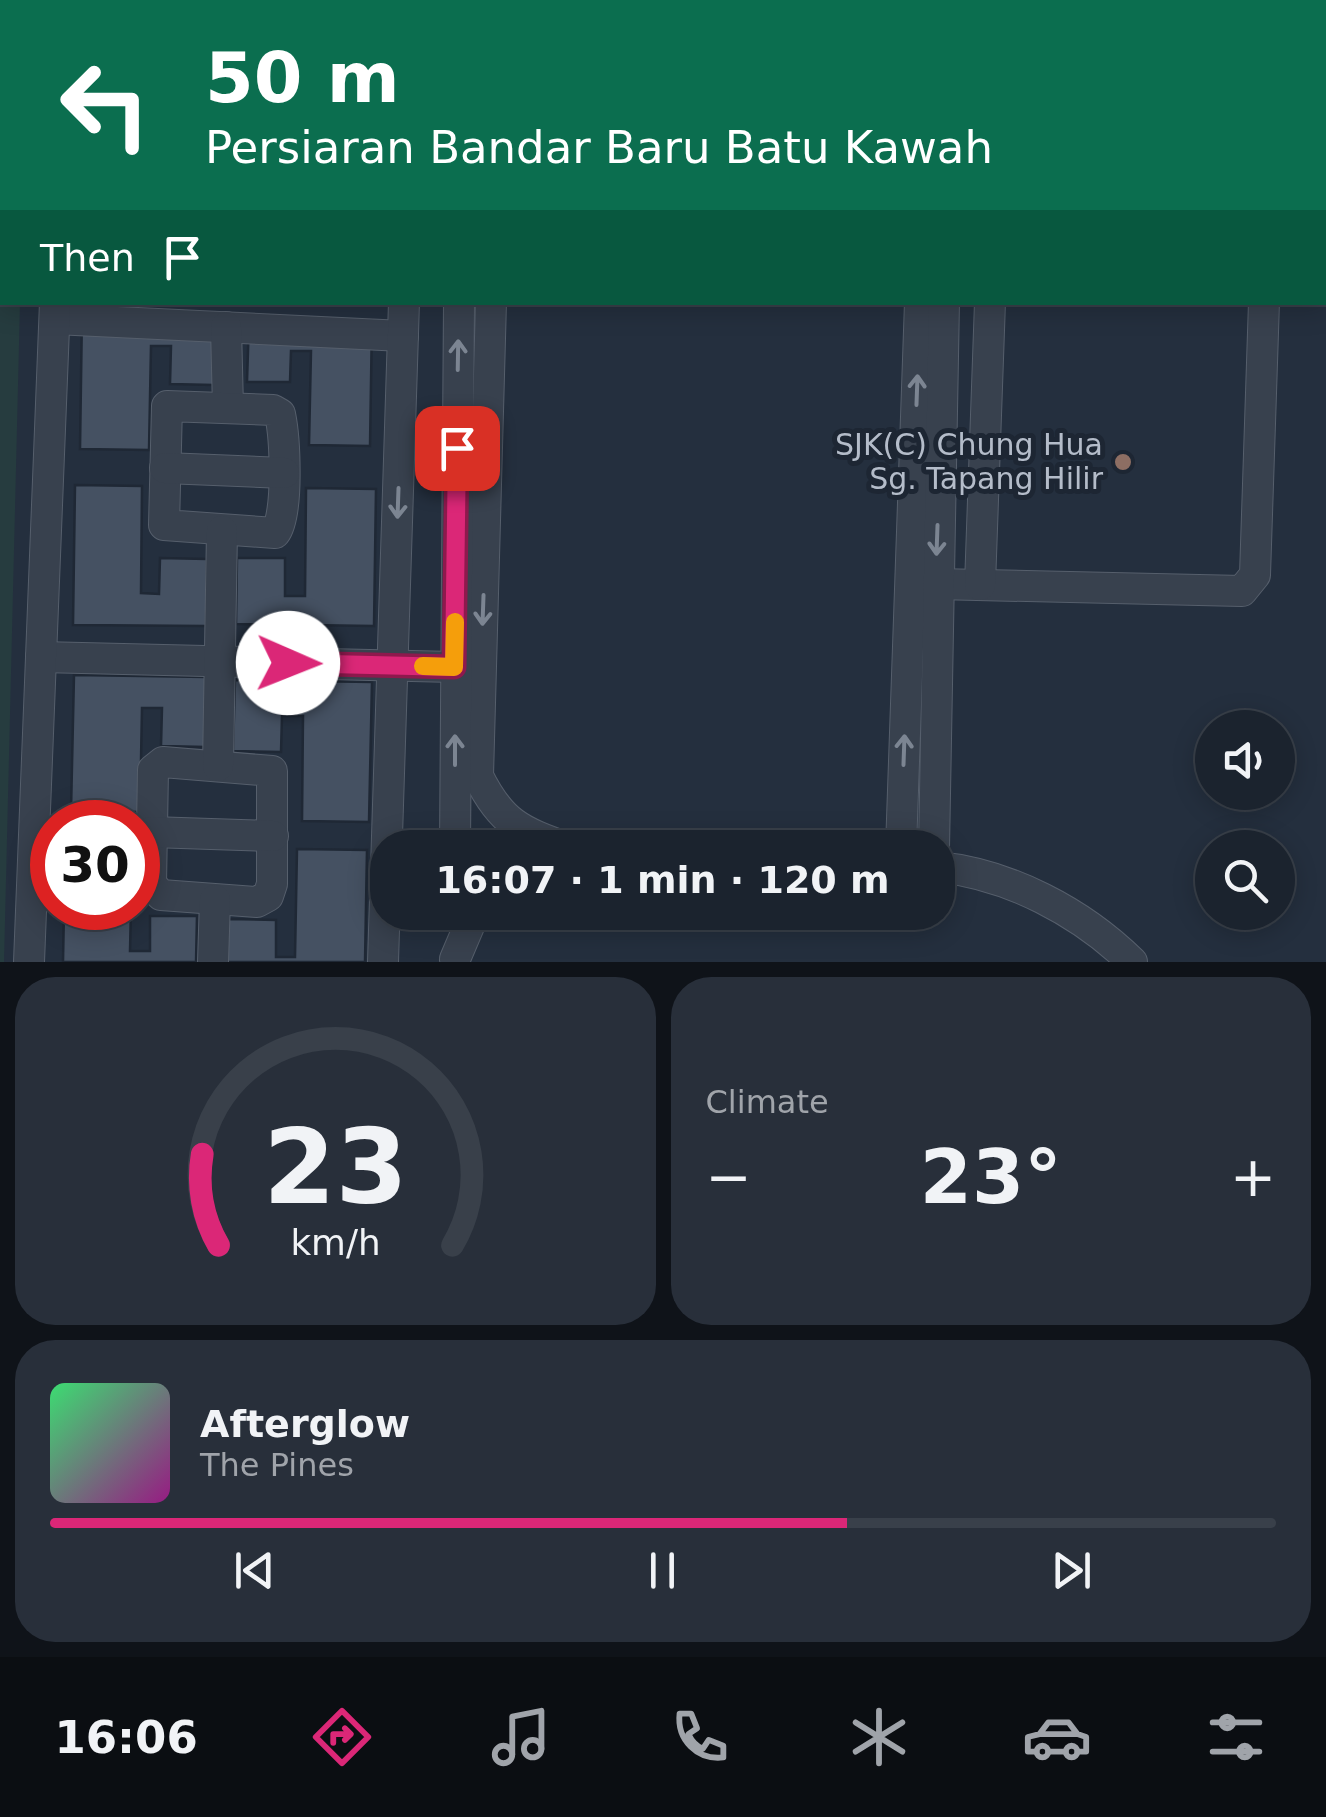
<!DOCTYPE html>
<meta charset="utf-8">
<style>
body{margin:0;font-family:"DejaVu Sans",sans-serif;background:#282f3a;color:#f1f3f6;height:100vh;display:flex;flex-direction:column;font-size:38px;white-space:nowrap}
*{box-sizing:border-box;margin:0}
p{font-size:32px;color:#a0a4aa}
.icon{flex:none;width:55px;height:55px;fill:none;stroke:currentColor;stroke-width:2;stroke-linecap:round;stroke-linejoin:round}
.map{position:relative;height:962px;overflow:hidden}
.sheet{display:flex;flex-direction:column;gap:15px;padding:15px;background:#0f1319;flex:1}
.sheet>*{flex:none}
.guide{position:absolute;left:0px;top:0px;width:1328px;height:305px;box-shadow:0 5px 25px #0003,0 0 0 2px #39404a;background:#0b6e4f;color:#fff;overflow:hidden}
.tools{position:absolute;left:1195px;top:710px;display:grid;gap:20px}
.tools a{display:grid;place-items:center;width:100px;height:100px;border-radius:50%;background:#1b232e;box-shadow:0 5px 25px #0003,0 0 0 2px #39404a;font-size:50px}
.speed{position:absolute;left:30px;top:800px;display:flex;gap:20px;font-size:50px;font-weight:700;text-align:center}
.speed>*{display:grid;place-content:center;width:130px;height:130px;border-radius:50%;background:#1b232e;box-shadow:0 5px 25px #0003,0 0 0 2px #39404a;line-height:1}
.speed .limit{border:15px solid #d22;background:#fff;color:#111}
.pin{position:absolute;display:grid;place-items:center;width:85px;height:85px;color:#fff;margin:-42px;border-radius:20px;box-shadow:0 5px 15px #0006}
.me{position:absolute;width:110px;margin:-55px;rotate:91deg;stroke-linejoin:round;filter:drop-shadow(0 0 8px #0008)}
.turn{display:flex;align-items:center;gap:35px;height:210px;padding:0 40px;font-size:45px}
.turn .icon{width:130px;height:130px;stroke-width:2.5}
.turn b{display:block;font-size:70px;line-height:85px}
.then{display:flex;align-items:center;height:95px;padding:0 40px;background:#0003;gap:20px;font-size:38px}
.big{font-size:75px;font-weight:800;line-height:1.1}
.sheet .widget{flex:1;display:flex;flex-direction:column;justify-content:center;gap:15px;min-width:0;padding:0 35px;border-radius:40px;background:#282f3a}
.sheet .dial{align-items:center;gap:0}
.dial svg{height:260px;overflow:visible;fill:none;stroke:#39404a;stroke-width:7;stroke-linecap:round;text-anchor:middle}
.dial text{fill:#f1f3f6;stroke:none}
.song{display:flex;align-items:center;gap:30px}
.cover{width:120px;height:120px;border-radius:15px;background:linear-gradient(135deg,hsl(140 70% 55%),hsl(310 70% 35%))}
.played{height:10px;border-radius:5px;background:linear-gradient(90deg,#db2777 65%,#39404a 65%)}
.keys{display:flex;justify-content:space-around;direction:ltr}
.heat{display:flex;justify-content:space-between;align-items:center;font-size:55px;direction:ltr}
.sheet .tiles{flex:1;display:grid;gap:15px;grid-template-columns:1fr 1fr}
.widget:last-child{grid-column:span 2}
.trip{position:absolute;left:370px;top:830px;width:585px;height:100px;border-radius:40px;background:#1b232e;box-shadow:0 5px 25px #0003,0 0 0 2px #39404a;font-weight:800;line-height:100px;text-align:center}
.menu{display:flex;height:160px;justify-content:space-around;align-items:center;background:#0b0e12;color:#a0a4aa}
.menu .icon{width:70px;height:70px}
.menu .current{color:#db2777}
.menu b{font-size:45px;color:#f1f3f6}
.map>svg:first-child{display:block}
</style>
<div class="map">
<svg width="1326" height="962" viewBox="0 0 1326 962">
<rect width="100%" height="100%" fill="#242f3e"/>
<path fill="#263c3f" d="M0,278L2,302L20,303L4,962H0Z"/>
<g fill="#455162" stroke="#1f2835" stroke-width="2.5">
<path d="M0,0L34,1L2,2V153Z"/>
<path d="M82,313L216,315L214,385L170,384L171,346H151L149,450L80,449Z"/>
<path d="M249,319L372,320L370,446L309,445L311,351H291L290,382H247Z"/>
<path d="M75,485L142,486L141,593L159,594L160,558L207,559L206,626L73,625Z"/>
<path d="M306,488L376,489L374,626L236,624L237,558H285V596H305Z"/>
<path d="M74,675L207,677L206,747L161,746L162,708H142L140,812L71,811Z"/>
<path d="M235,680L372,682L369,822L302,821L303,716H282L281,752L233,751Z"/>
<path d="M297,849L367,850L365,962H227L228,919L276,920V957H295Z"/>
<path d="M64,908H131L130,951H150V916H197L196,962H63Z"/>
</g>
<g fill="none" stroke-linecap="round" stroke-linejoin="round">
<g stroke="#565f6c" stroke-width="32">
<g id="minor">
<path d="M66,2V0"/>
<path d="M171,2L172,0"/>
<path d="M291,2V0"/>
<path d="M414,2V0"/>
<path d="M467,2V0"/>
<path d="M501,2V0"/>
<path d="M930,2V0"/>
<path d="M957,2V0"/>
<path d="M0,186H2"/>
<path d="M0,226H2"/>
<path d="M0,267H2"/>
<path d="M491,302L478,776C501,823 520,831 568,848"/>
<path d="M55,319L403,336"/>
<path d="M226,327L228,408"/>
<path d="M167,406L273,410L280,414C285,438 289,515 275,533L164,525Z"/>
<path d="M165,468L284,473"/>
<path d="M936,584L1242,591L1255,575L1264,302"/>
<path d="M980,585L990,302"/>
<path d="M41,657L454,667"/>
<path d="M163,762L272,771V884L268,896L257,902L161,895L151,884L153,770Z"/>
<path d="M218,766L222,531"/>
<path d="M151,832L273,836"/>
<path d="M455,848L459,302"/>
<path d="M901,848L920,302"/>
<path d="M934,848L944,302"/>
<path d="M938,867C1009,874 1081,912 1132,962"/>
<path d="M455,959L475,912"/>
<path d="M29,962L55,302"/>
<path d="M213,962L215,900"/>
<path d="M383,962L404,302"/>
</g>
</g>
<use href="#minor" stroke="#38414e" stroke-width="30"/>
</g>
<defs><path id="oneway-shaft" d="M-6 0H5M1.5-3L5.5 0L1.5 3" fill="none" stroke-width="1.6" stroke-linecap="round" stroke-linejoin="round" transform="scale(2.5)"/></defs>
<g stroke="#7c8592">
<use href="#oneway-shaft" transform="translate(458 355) rotate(-89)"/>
<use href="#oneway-shaft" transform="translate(917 390) rotate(-88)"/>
<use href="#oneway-shaft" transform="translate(398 503) rotate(92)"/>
<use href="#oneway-shaft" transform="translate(937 540) rotate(92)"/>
<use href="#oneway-shaft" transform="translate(483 610) rotate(92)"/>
<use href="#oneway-shaft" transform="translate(455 750) rotate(-90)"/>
<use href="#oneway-shaft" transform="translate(904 750) rotate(-88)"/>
</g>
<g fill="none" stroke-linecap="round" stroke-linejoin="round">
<g stroke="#8e194d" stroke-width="25">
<path id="route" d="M288,663L454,667L457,448"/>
</g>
<use href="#route" stroke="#db2777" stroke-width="18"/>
<path stroke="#f59e0b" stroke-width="18" d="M423,666L454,667L455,622"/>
</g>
<circle fill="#8d6e63" stroke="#1d2633" stroke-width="4" cx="1123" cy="462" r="10"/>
<g text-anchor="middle" stroke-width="10" stroke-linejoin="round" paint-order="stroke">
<g font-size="30" fill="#b4bcc9" stroke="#1d2633" text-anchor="end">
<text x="1103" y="455">SJK(C) Chung Hua<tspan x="1103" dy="34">Sg. Tapang Hilir</tspan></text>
</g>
</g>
</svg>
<div class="tools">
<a><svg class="icon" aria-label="sound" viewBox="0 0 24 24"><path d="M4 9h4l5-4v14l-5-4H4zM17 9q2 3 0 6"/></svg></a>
<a><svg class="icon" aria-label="search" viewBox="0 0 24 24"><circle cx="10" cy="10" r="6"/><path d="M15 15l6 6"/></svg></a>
</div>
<div class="speed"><div class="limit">30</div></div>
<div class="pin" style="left:457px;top:448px;background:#d93025"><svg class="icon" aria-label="arrive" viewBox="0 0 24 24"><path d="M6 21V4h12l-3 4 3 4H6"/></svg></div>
<svg class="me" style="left:288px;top:663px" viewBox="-20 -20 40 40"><circle r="19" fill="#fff"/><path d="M0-13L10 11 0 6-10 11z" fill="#db2777"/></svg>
<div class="trip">16:07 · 1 min · 120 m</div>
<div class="guide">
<div class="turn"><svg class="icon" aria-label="left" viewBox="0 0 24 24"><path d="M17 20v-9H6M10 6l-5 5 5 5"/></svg><div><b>50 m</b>Persiaran Bandar Baru Batu Kawah</div></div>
<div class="then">Then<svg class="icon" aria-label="arrive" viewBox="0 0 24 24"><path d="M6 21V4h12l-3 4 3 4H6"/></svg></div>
</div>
</div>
<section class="sheet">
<div class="tiles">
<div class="widget dial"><svg viewBox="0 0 100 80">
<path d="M14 69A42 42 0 1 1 86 69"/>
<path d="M14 69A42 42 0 0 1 9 41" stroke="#db2777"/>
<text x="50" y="56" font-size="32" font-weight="700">23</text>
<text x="50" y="72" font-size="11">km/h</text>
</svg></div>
<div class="widget"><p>Climate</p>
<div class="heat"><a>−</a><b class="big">23°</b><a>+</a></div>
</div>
<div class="widget">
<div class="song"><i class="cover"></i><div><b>Afterglow</b><p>The Pines</p></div></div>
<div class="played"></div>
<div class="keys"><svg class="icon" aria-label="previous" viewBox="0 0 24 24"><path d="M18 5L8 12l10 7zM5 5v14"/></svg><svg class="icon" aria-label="pause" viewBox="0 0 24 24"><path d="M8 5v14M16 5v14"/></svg><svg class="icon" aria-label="next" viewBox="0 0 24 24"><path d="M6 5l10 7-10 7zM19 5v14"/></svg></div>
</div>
</div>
</section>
<nav class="menu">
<b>16:06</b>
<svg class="icon current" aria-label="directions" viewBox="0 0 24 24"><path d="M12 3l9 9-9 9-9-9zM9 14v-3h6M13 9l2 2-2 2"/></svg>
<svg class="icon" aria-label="music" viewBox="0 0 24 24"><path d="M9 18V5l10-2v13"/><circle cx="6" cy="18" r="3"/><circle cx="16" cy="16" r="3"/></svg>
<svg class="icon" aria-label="phone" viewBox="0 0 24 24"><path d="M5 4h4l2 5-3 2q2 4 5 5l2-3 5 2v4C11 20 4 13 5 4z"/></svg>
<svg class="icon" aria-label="climate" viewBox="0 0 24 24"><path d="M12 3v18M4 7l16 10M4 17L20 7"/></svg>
<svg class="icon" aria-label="car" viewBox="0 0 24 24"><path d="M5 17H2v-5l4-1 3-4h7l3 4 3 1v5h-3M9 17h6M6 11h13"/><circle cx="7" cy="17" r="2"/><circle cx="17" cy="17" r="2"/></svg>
<svg class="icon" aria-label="filters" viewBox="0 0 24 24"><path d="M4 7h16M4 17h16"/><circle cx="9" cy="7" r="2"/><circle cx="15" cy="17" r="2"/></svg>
</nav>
